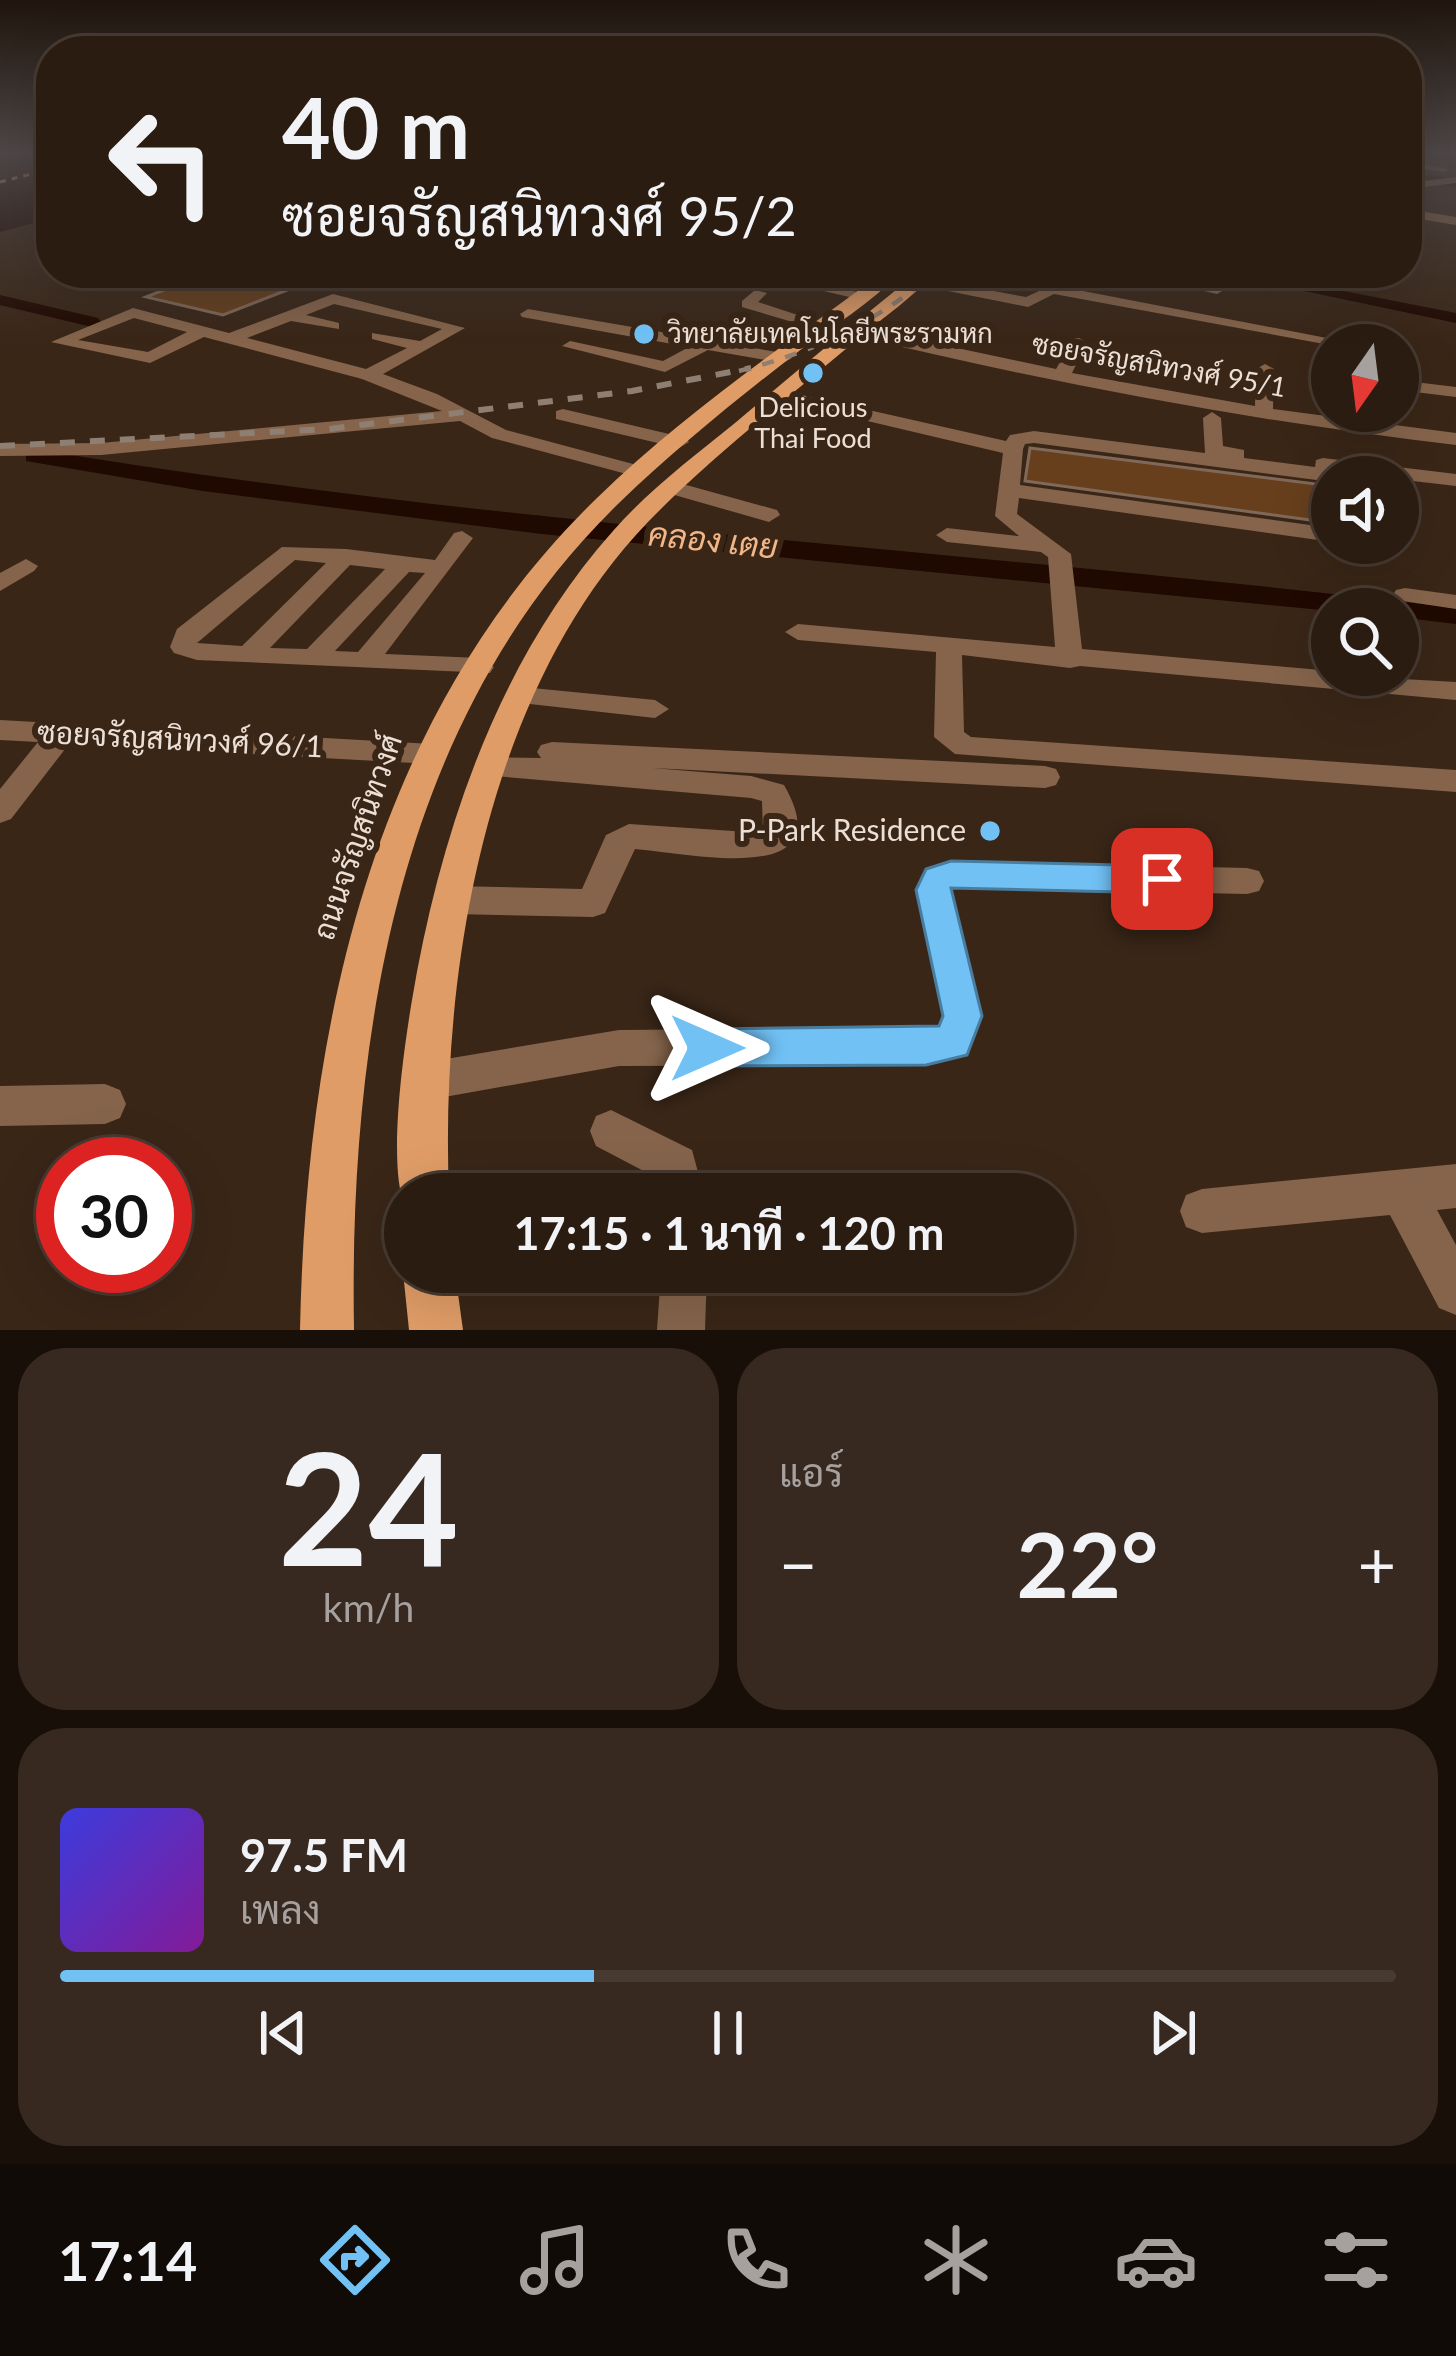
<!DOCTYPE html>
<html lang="th">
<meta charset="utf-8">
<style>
body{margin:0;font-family:Lato,Sarabun,sans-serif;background:#37291f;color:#f1f3f6;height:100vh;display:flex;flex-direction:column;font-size:45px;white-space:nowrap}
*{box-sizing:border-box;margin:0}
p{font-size:39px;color:#a6a19f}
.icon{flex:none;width:66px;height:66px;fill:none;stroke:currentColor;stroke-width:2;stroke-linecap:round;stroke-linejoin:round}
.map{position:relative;height:1330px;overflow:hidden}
.drawer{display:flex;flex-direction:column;gap:18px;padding:18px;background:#180f09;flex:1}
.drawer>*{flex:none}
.guide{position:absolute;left:36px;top:36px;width:1386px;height:252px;border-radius:48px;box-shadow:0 12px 48px #0002,0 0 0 3px #473a31;background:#2b1c11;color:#f1f3f6;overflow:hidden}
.needle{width:78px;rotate:194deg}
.controls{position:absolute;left:1311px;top:324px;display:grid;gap:24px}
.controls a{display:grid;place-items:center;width:108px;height:108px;border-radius:50%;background:#2b1c11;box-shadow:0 12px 48px #0002,0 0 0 3px #473a31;font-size:60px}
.speed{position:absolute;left:36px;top:1137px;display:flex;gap:24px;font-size:60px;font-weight:700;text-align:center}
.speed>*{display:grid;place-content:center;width:156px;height:156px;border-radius:50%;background:#2b1c11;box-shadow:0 12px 48px #0002,0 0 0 3px #473a31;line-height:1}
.speed .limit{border:18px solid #d22;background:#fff;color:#111}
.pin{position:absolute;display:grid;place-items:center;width:102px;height:102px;color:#fff;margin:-51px;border-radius:24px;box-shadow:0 6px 18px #0006}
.me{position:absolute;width:132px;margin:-66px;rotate:90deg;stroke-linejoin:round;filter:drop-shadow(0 0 9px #0008)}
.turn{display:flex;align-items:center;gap:42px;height:252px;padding:0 48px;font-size:54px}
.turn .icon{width:156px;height:156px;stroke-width:2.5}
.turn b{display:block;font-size:84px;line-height:102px}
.big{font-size:90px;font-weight:700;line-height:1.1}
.drawer .widget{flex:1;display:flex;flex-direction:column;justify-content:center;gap:18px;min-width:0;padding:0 42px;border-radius:48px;background:#37291f}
.drawer .dial{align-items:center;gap:0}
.dial b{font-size:156px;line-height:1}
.song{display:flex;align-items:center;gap:36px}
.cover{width:144px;height:144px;border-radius:18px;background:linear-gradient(135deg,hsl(240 70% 55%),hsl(290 70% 35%))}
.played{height:12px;border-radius:6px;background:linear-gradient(90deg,#71c1f5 40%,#473a31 40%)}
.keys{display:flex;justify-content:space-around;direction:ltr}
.heat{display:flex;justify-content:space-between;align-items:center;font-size:66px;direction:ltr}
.drawer .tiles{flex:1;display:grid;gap:18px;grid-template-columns:1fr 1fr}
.widget:last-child{grid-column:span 2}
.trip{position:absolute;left:384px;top:1173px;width:690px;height:120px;border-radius:60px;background:#2b1c11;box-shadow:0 12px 48px #0002,0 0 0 3px #473a31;font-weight:700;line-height:120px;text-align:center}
.tabs{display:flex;height:192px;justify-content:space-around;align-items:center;background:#110b07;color:#a6a19f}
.tabs .icon{width:84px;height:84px}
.tabs .selected{color:#71c1f5}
.tabs b{font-size:54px;color:#f1f3f6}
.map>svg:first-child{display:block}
</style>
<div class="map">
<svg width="1456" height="1330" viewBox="0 0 1456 1330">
<rect width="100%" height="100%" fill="#392617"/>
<path fill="#1f0900" d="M0,154H51V218L0,232Z"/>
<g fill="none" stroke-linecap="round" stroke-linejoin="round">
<g fill="#1f0900" fill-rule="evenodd">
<path d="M1407,172L1456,179V187L1407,180Z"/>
<path d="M1219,273H1252L1456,313V323Z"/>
<path d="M0,295L98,318L101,322L92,327L0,305Z"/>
<path d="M34,449C505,527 982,551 1456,608V624L1398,617V609L1332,611L542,534L203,491L26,461V451Z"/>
</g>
<path stroke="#f2b688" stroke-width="3" stroke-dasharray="6 6" stroke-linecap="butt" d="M0,182L51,169"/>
</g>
<g fill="#673f1c" stroke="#806959" stroke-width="3">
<path d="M207,273H216L295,287L223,315L146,297Z"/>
<path d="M1030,448L1332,486V523L1025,481Z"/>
</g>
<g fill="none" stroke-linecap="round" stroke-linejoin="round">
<g fill="#85644b" fill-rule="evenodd">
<path d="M1407,160L1449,169L1444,172L1407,166Z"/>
<path d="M1456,177V183L1407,189V183Z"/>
<path d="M1407,209L1456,217V225L1407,217Z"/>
<path d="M747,273H775L870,295L862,300Z"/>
<path d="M1126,273H1154L1224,290L1217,294Z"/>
<path d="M918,277L1026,297L1052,285L1332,339L1324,344L1054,294L1028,307L913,284L911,281Z"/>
<path d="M755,290L767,293L758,302L831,326L823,331L742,307V301Z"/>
<path d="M333,294L465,328L383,374L437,394L506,430L648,468L651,472L648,476H634L492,438L460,421L101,455L0,456V444L101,443L442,411L362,379L204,337L150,363L51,342L133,308L229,333ZM334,304L442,329L420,341L372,333V339L407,348L366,369L247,338L291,321L339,329V323L306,315ZM134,318L187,332L148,352L78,340Z"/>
<path d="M528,309L783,353L792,358L783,363L708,350L665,372L562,346L570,341L663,361L689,347L522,317L520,314Z"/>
<path d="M854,326L1056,369L1073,339L1079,338L1087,343L1072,373L1255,406L1256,369L1265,364L1274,369L1273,409L1456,433V445C1251,421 1049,383 848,334V328Z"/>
<path d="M1398,380L1456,387V397L1398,390Z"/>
<path d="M780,390L1006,441L1010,435L1034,431L1205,453L1203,418L1212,412L1221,418L1223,446L1244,450V458L1315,467L1316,460L1323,458L1456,474V486L1352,474L1354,477H1332V482L1034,443L1025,444L1023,449L1020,485L1332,528V542L1019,498L1017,514L1071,554L1082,649L1332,671V675L1456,682V700L1080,666L1070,668L962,655L964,732L971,737L1456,770V792L955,754L934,737L936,652L798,640L785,632L798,624L1055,647L1048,557L1041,552L947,542L936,535L947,528L1019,536L995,516L1003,453L774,399V391Z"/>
<path d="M563,409L686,438L689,442L679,448L556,419V411Z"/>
<path d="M672,481L777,510L780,515L769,522L664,492V482Z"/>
<path d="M462,531L473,538L385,654L480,658L494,667L490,673L197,660L174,653L170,647L177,629L282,547L346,549L435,560L454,533ZM295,560L326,563L242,646L197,643ZM350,565L385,569L307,649L270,648ZM409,572L425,573L358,652L335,651Z"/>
<path d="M26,559L38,566L34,571L0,591V573Z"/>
<path d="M1405,588L1456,595V609L1396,600L1393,595L1396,590Z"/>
<path d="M522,687L655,700L669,709L655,718L512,702L508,696Z"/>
<path d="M0,720L432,744L443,747L447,754L443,761L432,764L69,744L11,819L0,823V789L38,742L0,740Z"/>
<path d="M552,742L1045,766L1056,769L1060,777L1056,785L1045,788L652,768L751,776L784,785C844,889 689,853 635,849L605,913L593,917L452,914L440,910L435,900L440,890L452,886L582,889L606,835L629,824L763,833L762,801L751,798L494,776L483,773L479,765L483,757L541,758L537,752L541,745Z"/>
<path d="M951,861L1247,868L1259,871L1264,881L1259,891L1247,894L951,888L981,1016L966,1055L926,1065L619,1066L422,1101L408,1096L402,1082L408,1068L422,1063L619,1030L939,1027L943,1016L916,890L926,870Z"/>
<path d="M105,1084L120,1090L126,1104L120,1118L105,1124L0,1126V1086Z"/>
<path d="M611,1110L692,1150L704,1194H660L657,1178L596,1146L590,1131L596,1116Z"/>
<path d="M1456,1164V1208L1437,1210L1456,1245V1315L1439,1308L1390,1215L1202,1233L1186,1227L1180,1211L1186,1195L1202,1189Z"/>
<path d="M661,1272H707L705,1330H657Z"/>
</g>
<g fill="#df9c67" fill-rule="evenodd">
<path d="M882,273H900C871,303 833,326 799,351C737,399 675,449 618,504C398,718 349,1037 354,1330H300C306,1028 372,716 597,498C684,413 785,345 882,273Z"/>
<path d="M917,273H935C913,297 884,317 859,338C788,398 712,456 647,523C486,691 440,971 449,1194H405V1207C387,1164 404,1048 412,1000C440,833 498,660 613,531C649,490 693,457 735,423C795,372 856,322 917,273Z"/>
<path d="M405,1267V1272H455L463,1330H409L403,1272Z"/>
</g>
<path stroke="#8f7f73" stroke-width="4.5" stroke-dasharray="12 12" stroke-linecap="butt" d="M739,371C814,352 875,323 934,273"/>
<path stroke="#8f7f73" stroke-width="6" stroke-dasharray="15 15" stroke-linecap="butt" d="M0,446L329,429L632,391L751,368"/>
</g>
<linearGradient id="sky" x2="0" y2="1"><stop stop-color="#1f150d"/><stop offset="0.45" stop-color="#4e4747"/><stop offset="1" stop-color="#4e4747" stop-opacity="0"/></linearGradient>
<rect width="1456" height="340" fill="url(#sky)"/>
<path fill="#71c1f5" stroke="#497d9f" stroke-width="3" d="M951,861L1162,866L1174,870L1179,879L1174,889L1162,893L951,888L982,1016L967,1055L926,1065L707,1066L693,1061L687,1048L693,1035L707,1029L939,1026L943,1016L916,890L926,869Z"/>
<g fill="#71c1f5" stroke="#392617" stroke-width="4.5">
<circle cx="644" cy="334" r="12"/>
<circle cx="813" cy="373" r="12"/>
<circle cx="990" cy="831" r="12"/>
</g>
<g text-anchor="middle" stroke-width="12" stroke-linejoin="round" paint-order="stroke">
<g font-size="27" fill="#ecdfd6" stroke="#392617" text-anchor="start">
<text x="668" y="343">วิทยาลัยเทคโนโลยีพระรามหก</text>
<text x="813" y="417" text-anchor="middle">Delicious<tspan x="813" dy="31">Thai Food</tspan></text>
</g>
<g font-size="27" fill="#ecdfd6" stroke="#392617">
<text transform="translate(1159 366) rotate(10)" y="9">ซอยจรัญสนิทวงศ์ 95/1</text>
</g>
<g font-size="30" fill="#ecdfd6" stroke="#392617">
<text transform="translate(180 740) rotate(3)" y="10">ซอยจรัญสนิทวงศ์ 96/1</text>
<text transform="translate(358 837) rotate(-71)" y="10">ถนนจรัญสนิทวงศ์</text>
</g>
<g font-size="30" fill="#ecdfd6" stroke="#392617" text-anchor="end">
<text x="966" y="841">P-Park Residence</text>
</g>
<g font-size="33" font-style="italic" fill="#f2b688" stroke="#392617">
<text transform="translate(713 540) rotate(6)" y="12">คลอง เตย</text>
</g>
</g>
</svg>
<div class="controls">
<a><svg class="needle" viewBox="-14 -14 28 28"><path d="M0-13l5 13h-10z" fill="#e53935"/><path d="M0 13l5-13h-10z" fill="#a6a19f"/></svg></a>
<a><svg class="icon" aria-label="sound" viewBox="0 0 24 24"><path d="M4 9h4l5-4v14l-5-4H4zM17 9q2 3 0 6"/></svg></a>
<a><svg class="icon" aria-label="search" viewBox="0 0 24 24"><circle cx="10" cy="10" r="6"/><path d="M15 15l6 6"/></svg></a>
</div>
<div class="speed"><div class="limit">30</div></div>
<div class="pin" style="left:1162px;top:879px;background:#d93025"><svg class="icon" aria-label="arrive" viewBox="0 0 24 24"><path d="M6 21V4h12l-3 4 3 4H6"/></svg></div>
<svg class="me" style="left:707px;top:1048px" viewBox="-20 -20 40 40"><path d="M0-17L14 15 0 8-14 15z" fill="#71c1f5" stroke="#fff" stroke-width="4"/></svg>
<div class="trip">17:15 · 1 นาที · 120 m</div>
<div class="guide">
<div class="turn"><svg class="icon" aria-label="left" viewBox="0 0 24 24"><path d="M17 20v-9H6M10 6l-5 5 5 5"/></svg><div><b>40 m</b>ซอยจรัญสนิทวงศ์ 95/2</div></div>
</div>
</div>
<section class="drawer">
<div class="tiles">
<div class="widget dial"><b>24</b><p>km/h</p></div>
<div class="widget"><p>แอร์</p>
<div class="heat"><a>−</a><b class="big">22°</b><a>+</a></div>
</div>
<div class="widget">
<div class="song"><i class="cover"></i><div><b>97.5 FM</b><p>เพลง</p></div></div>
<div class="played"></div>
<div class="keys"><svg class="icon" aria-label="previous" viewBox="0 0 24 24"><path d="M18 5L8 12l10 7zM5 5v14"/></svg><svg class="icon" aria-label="pause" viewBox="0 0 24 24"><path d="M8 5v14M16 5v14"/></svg><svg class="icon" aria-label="next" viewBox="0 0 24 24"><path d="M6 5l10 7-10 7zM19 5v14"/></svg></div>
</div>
</div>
</section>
<nav class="tabs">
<b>17:14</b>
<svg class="icon selected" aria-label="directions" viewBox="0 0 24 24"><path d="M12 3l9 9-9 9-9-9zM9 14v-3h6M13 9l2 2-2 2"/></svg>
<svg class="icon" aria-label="music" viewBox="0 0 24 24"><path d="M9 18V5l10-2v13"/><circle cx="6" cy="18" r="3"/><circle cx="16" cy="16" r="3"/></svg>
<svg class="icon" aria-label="phone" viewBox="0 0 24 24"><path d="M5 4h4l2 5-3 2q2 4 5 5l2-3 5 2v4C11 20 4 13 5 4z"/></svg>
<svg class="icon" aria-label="climate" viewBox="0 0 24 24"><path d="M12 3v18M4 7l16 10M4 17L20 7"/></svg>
<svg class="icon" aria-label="car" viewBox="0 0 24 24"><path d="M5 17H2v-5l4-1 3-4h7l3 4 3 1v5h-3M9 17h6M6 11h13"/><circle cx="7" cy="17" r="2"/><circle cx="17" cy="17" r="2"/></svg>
<svg class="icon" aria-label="filters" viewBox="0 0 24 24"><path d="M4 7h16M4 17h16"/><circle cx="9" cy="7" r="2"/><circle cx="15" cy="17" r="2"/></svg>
</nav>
